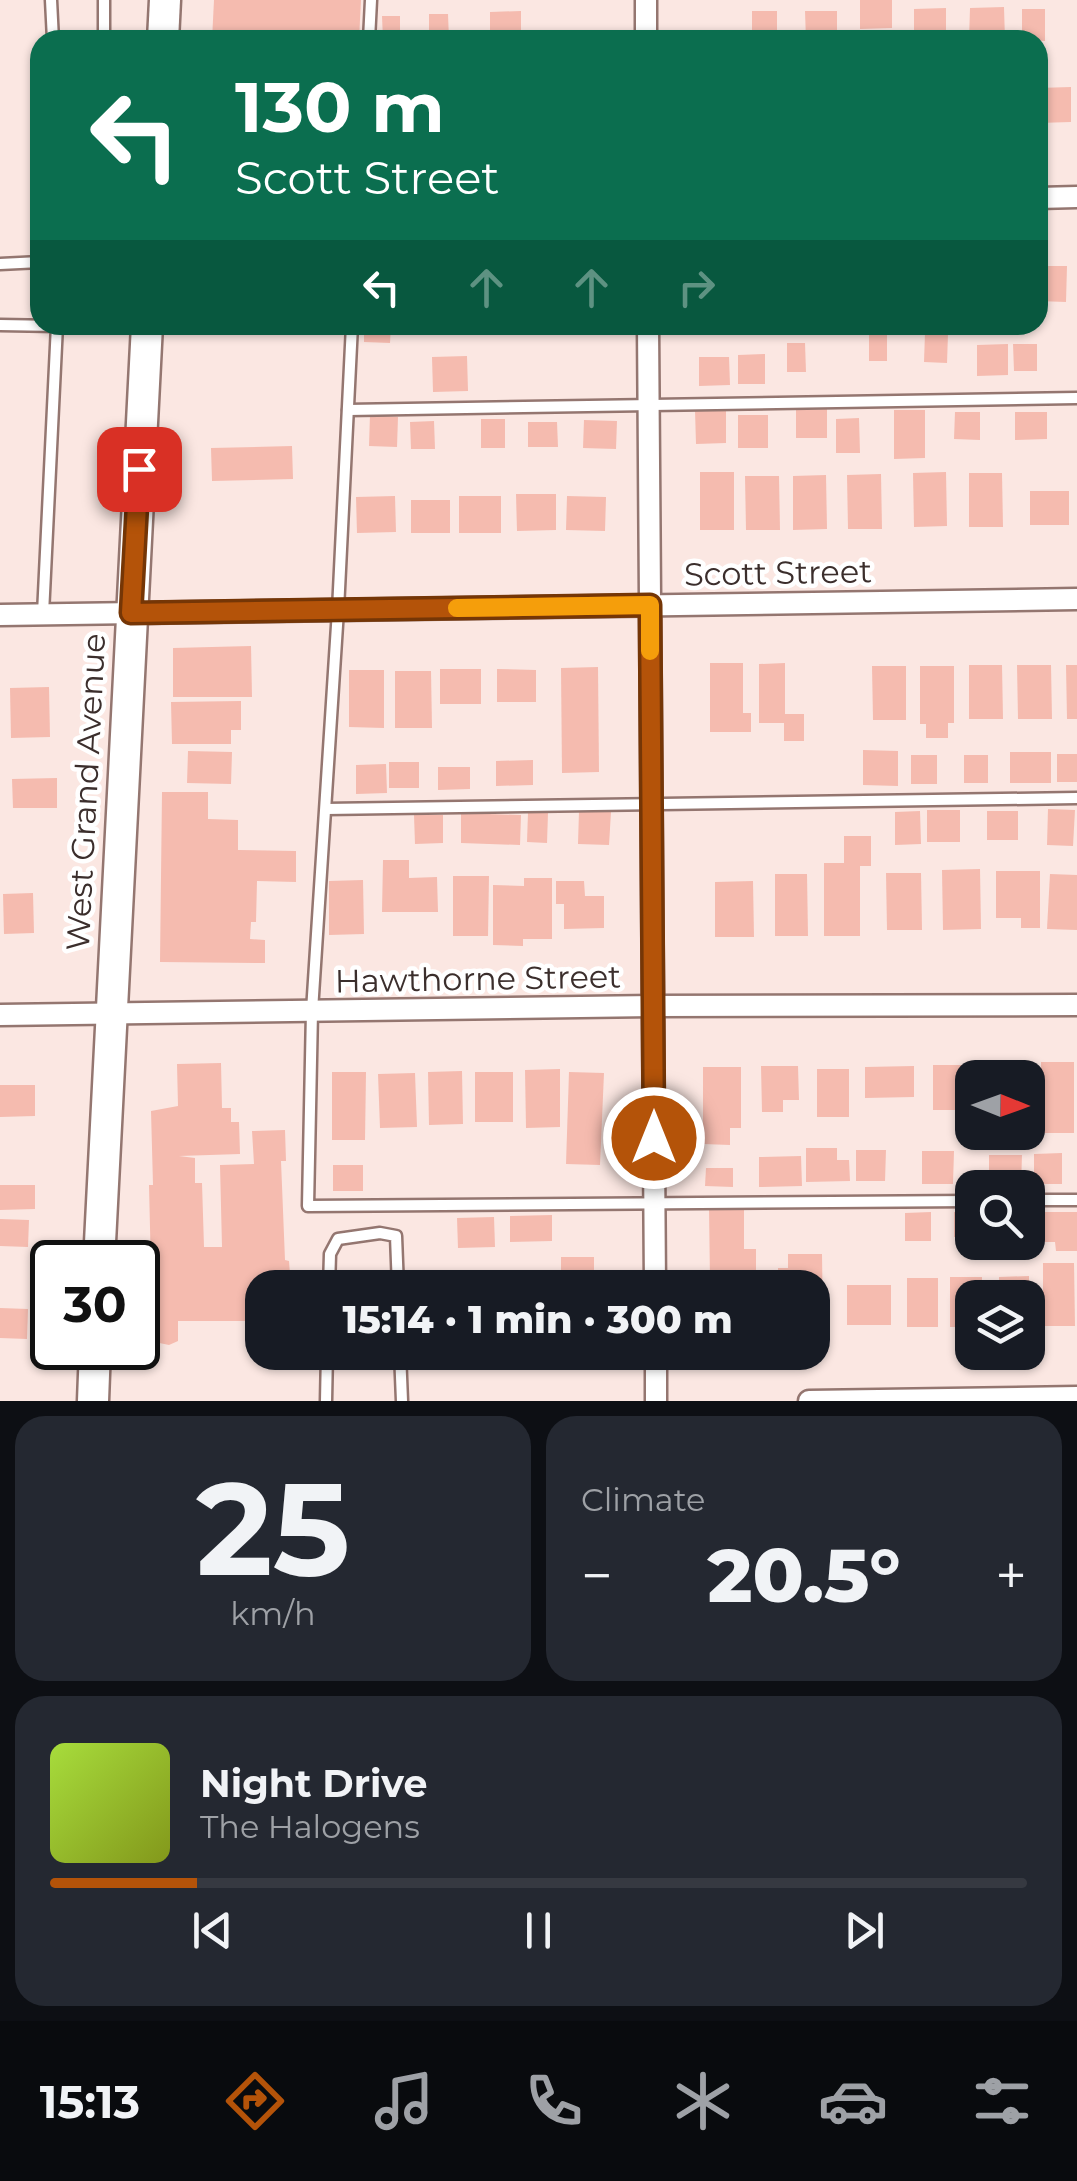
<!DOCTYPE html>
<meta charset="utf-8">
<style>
body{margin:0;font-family:Montserrat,sans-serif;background:#242831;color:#f1f3f6;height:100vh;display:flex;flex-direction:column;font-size:38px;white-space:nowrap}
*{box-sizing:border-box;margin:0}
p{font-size:32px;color:#9ea1a6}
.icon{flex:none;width:55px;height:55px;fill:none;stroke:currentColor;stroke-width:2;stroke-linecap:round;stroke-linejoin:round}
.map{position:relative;height:1401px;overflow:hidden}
.details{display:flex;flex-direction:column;gap:15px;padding:15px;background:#0d0f14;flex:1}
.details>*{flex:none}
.hud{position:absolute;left:30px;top:30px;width:1018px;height:305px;border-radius:30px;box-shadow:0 2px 8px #0004;background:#0b6e4f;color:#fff;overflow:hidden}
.needle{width:65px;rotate:91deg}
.tools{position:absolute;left:955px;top:1060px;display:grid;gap:20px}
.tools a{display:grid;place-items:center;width:90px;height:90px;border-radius:20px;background:#171b24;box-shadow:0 2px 8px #0004;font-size:50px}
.speed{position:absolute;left:30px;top:1240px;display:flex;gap:20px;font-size:50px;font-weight:700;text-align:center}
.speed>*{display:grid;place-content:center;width:130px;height:130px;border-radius:50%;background:#171b24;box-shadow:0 2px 8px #0004;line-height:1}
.speed .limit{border:5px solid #111;border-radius:15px;background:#fff;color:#111}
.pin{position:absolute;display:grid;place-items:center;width:85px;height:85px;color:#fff;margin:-42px;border-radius:20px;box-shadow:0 5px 15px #0006}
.me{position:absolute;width:110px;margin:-55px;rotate:0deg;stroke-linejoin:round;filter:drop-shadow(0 0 8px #0008)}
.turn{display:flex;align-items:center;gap:35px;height:210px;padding:0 40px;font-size:45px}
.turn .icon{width:130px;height:130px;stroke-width:2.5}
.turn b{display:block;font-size:70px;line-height:85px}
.lanes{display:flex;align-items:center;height:95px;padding:0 40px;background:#0003;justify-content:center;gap:50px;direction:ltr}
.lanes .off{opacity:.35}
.big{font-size:75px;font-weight:800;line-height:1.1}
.details .card{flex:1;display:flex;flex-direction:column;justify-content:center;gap:15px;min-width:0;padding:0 35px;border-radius:30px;background:#242831}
.details .dial{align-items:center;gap:0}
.dial b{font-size:130px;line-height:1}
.song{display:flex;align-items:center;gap:30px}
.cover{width:120px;height:120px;border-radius:15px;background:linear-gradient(135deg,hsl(80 70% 55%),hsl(70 70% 35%))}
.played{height:10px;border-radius:5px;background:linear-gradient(90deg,#b45309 15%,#363941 15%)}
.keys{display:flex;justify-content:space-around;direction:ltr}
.heat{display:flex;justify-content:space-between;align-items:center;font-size:55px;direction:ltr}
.details .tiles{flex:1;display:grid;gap:15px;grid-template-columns:1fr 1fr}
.card:last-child{grid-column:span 2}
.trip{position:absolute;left:245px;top:1270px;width:585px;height:100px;border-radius:30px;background:#171b24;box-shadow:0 2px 8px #0004;font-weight:800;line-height:100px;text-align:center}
.tab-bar{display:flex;height:160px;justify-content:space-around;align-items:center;background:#090b0e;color:#9ea1a6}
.tab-bar .icon{width:70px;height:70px}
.tab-bar .on{color:#b45309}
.tab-bar b{font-size:45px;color:#f1f3f6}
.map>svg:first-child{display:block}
</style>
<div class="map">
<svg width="1077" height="1401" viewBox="0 0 1077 1401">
<rect width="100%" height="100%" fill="#fbe7e2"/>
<g fill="#f5bbaf">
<path d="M214,0H361L359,40H212Z"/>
<path d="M860,0H892V28L860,29Z"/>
<path d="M1004,7L1005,40H969L970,8Z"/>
<path d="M946,8V37L914,38V9Z"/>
<path d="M1022,9H1045V41L1022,40Z"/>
<path d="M521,11V40H490V12Z"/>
<rect x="752" y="11" width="25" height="29"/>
<path d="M805,11H837V40H806Z"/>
<path d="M429,14H448L449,40H429Z"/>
<path d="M382,16H400V40H383Z"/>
<path d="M1071,87V122L1038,123V88Z"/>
<path d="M1038,266H1067L1066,302L1038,301Z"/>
<path d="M224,325H315V330L224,331Z"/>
<path d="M364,325H391L390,343L364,342Z"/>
<rect x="745" y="325" width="33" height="7"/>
<rect x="869" y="333" width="18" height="28"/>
<path d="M925,333L948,334L947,363L924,362Z"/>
<path d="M787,343H805L806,372H787Z"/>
<path d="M1008,344V375L977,376V345Z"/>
<path d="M1013,344H1037V371H1014Z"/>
<path d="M765,354V384H738V355Z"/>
<path d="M467,356L468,391L433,392L432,357Z"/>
<path d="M699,357H729L730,385L699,386Z"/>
<path d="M827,409V438H796V410Z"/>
<path d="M695,410H726V443L696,444Z"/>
<path d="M894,410H925V458L894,459Z"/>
<path d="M955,412H980V440L954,439Z"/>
<path d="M1015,412H1047V439L1015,440Z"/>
<path d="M370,415L398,417L397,447L369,446Z"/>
<rect x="738" y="415" width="30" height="33"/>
<path d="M859,418L860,453H836V419Z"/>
<rect x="481" y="419" width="24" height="29"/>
<path d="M584,420L617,421L616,449L583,448Z"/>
<path d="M434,421L435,449H411L410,422Z"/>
<path d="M528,422H557L558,447H528Z"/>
<path d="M292,446L293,479L212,481L211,448Z"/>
<rect x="700" y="472" width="34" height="58"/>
<path d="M946,472L947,526L914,527L913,473Z"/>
<path d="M969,473H1002L1003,527H969Z"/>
<path d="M881,474L882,529H848L847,475Z"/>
<path d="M826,475L827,529L793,530V476Z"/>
<path d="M745,476H779L780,530H746Z"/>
<rect x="1030" y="491" width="39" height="34"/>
<path d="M516,494H556V530L517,531Z"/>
<path d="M395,496L396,532L357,533L356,497Z"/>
<rect x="459" y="496" width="42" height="37"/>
<path d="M567,496L606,497L605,531L566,530Z"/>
<rect x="411" y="500" width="39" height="33"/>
<path d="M251,646L252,697H173V648Z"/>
<path d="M710,663H743V713H751V732H710Z"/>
<path d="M785,663V714H804V741H784V723H759V664Z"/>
<path d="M969,665H1002L1003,719H969Z"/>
<path d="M1017,665H1051L1052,719H1018Z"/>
<path d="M1066,665H1077V719H1067Z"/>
<path d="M872,666H906V720H873Z"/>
<path d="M920,666H954V723H948V738H926V724H920Z"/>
<path d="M598,667L599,772L562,773L561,668Z"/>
<rect x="440" y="669" width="41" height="35"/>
<path d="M497,669L536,670V702H497Z"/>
<path d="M349,670H384V728L349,727Z"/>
<path d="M395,671H431L432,728H395Z"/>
<path d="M49,687L50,737L11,738L10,688Z"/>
<path d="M241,701V730H231V744H172L171,702Z"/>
<path d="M863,750L898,751V786L863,785Z"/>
<path d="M188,751L232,752L231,784L187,783Z"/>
<rect x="1010" y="752" width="41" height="31"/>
<rect x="1057" y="754" width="20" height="28"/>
<rect x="911" y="755" width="26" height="29"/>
<rect x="964" y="755" width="24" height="28"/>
<path d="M533,760V785L496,786V761Z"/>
<rect x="389" y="762" width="30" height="26"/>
<path d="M386,764L387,793L356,794V765Z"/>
<path d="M438,767H470V789L438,790Z"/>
<path d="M57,778V808H13L12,779Z"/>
<path d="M162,792H208V819L238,820V850L296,851V882L257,881L256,922H251L250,939L265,940V963L160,962Z"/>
<path d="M1048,809L1075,810L1073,846L1047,845Z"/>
<rect x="927" y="810" width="33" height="32"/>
<path d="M579,811L611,812L609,845L578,844Z"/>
<path d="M920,811L921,844L895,845V812Z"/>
<rect x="987" y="811" width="31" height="29"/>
<path d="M461,813L521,815L520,845L461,843Z"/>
<path d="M528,813H548L547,843L527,842Z"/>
<path d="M414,815H443V843L415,844Z"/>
<path d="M844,836H871V866H860V936H824V863H844Z"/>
<path d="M383,860H409V878L437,877L438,912H382Z"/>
<path d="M980,869L981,929L943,930L942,870Z"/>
<path d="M996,871H1040V928H1021V918H996Z"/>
<path d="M886,873H921L922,930H887Z"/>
<path d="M775,874H807L808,936H775Z"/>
<path d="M1050,874L1077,875V930L1047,929Z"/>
<path d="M453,876H489L488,936H453Z"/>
<path d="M524,878H552V939H523V946L493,945V885L524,886Z"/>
<path d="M363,880L364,934L329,935V881Z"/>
<path d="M556,881H584L585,896H604V928L564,929V904H556Z"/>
<path d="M753,881L754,937H715V882Z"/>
<path d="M33,893L34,933L4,934L3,894Z"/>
<rect x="1041" y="1062" width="33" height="71"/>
<path d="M221,1063L222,1108H231V1122H239L240,1154L179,1156L195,1158V1183H202L204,1247H222L220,1165L254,1164L252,1131L285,1130L286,1161H281L285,1260L289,1261L290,1274L296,1288H262V1321H178V1341L169,1345L150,1341L149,1329L145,1328L138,1307V1292L144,1270H151L149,1185H153L151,1111L178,1106L177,1064Z"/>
<rect x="995" y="1064" width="34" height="14"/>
<path d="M933,1065H979V1078H972V1110H933Z"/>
<path d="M761,1066H798L799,1100H783V1112H762Z"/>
<path d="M914,1066V1097L865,1098V1067Z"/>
<path d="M703,1067H741V1128H730V1145L703,1144Z"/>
<path d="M560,1069V1127L526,1128L525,1070Z"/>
<rect x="817" y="1069" width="32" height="48"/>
<path d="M462,1071L463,1124L429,1125L428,1072Z"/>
<path d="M332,1072H366L365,1140H332Z"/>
<rect x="475" y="1072" width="38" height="50"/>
<path d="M569,1072L604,1073L600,1165L566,1164Z"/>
<path d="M415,1073L417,1127L380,1128L378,1074Z"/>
<path d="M0,1085H35V1116L0,1117Z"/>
<path d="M806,1148H837V1160H849L850,1181L806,1182Z"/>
<path d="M856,1150H886L885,1181H856Z"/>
<path d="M922,1151H954L953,1184H922Z"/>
<path d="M1062,1153V1184H1034V1154Z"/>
<path d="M989,1155H1022L1021,1185H989Z"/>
<path d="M801,1156L802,1186L759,1187V1157Z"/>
<rect x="333" y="1165" width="30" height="26"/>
<path d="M706,1168H733V1187L705,1186Z"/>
<path d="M0,1185H35V1209L0,1210Z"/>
<path d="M709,1208H744V1249H756V1288H727V1279H710Z"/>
<path d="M931,1212V1241H905V1213Z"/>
<path d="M954,1212L972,1213V1237H954Z"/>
<path d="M1035,1212H1077V1251H1056L1055,1242H1035Z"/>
<path d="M552,1215V1241L510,1242V1216Z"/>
<path d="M494,1217L495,1247L458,1248L457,1218Z"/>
<path d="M0,1219L29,1220L28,1247L0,1246Z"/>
<path d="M788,1254H822L823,1324H812V1288H778V1268H788Z"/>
<rect x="561" y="1257" width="33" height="31"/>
<path d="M1043,1263H1074L1075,1326H1043Z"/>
<path d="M1029,1276V1298H999V1277Z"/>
<path d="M950,1277H982V1298H972V1327H950Z"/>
<rect x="907" y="1278" width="31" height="49"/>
<path d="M491,1281V1288H440V1282Z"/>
<path d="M516,1281L551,1282V1288H515Z"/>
<rect x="847" y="1285" width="44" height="40"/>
<path d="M0,1308L28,1309L27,1339L0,1338Z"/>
</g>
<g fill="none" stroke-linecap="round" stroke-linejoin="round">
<g stroke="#947670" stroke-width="15">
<g id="service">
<path d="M51,0L53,40"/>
<path d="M104,0V40"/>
<path d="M369,40L371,0"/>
<path d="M0,264L40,262"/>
<path d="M0,325L57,326"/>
<path d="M352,325L338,610L312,1011L308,1206L972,1201"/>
<path d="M348,410L1077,398"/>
<path d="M43,614L57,325"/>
<path d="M326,809L1077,798"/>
<path d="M1028,1200H1077"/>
<path d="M329,1288L330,1254L338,1239L380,1233L396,1236L398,1288"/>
<path d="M400,1352L402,1401"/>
<path d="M326,1401L327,1352"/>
</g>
</g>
<g stroke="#947670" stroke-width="25">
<g id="minor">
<path d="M646,0V40"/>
<path d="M1038,198L1077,197"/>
<path d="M648,325L655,1288"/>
<path d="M0,615L1077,599"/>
<path d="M0,1015L653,1006L1077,1005"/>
<path d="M656,1352V1401"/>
<path d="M809,1401L1077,1397"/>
</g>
</g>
<g stroke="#947670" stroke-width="35">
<g id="secondary">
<path d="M163,40L165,0"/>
<path d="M99,1262L147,325"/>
<path d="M93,1401L95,1348"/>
</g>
</g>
<use href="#service" stroke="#fff" stroke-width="10"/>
<use href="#minor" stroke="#fff" stroke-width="20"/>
<use href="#secondary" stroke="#fff" stroke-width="30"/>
</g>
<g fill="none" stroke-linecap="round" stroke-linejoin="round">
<g stroke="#753606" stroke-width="25">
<path id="route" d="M139,469L131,613L650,605L654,1138"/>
</g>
<use href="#route" stroke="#b45309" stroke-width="18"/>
<path stroke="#f59e0b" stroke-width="18" d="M457,608L650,605V651"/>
</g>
<g text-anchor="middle" stroke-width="9" stroke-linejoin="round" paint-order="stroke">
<g font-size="32" fill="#3b2e2c" stroke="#fff">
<text transform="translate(778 573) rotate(-1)" y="11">Scott Street</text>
<text transform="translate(86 792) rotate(-87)" y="11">West Grand Avenue</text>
<text transform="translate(478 979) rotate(-1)" y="11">Hawthorne Street</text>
</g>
</g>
</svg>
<div class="tools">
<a><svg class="needle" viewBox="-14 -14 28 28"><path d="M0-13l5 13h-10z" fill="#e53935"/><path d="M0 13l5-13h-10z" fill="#9ea1a6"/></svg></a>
<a><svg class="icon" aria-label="search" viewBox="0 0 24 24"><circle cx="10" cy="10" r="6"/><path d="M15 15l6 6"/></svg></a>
<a><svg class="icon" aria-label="layers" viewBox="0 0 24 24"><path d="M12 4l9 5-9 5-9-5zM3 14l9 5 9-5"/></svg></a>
</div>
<div class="speed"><div class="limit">30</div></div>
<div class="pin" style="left:139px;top:469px;background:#d93025"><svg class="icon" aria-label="arrive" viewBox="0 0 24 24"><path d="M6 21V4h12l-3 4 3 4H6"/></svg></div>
<svg class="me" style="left:654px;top:1138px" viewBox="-20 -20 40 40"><circle r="17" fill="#b45309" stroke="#fff" stroke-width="3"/><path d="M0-11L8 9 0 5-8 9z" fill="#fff"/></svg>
<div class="trip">15:14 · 1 min · 300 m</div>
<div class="hud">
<div class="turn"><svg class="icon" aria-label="left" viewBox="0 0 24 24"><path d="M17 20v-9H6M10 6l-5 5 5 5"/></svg><div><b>130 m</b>Scott Street</div></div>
<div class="lanes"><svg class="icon" aria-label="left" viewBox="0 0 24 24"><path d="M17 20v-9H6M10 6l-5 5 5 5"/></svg><svg class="icon off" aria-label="ahead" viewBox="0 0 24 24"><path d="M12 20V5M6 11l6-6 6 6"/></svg><svg class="icon off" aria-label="ahead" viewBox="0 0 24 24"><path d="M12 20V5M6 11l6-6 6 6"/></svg><svg class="icon off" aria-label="right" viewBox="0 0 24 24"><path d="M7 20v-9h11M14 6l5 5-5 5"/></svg></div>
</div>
</div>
<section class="details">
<div class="tiles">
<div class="card dial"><b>25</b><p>km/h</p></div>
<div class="card"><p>Climate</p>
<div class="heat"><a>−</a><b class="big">20.5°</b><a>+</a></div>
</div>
<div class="card">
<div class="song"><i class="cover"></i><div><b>Night Drive</b><p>The Halogens</p></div></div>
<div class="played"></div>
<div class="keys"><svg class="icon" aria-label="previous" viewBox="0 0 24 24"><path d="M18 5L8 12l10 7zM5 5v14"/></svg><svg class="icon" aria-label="pause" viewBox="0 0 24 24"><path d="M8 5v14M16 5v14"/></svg><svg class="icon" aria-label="next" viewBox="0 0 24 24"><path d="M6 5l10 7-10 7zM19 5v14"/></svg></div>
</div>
</div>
</section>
<nav class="tab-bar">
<b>15:13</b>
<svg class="icon on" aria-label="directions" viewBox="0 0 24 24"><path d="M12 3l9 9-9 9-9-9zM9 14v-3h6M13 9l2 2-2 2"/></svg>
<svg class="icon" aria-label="music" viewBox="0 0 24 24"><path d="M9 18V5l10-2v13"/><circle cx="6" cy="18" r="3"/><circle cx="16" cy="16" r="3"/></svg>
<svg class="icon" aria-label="phone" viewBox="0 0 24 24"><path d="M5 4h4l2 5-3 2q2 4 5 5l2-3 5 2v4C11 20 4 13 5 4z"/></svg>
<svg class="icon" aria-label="climate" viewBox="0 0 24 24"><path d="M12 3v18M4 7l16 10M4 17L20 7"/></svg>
<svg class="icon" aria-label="car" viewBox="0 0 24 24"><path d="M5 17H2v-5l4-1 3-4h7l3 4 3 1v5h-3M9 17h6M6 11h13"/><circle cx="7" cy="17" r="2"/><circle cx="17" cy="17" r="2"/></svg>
<svg class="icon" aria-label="filters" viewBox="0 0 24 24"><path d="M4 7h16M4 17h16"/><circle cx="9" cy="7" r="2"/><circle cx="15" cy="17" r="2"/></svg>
</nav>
